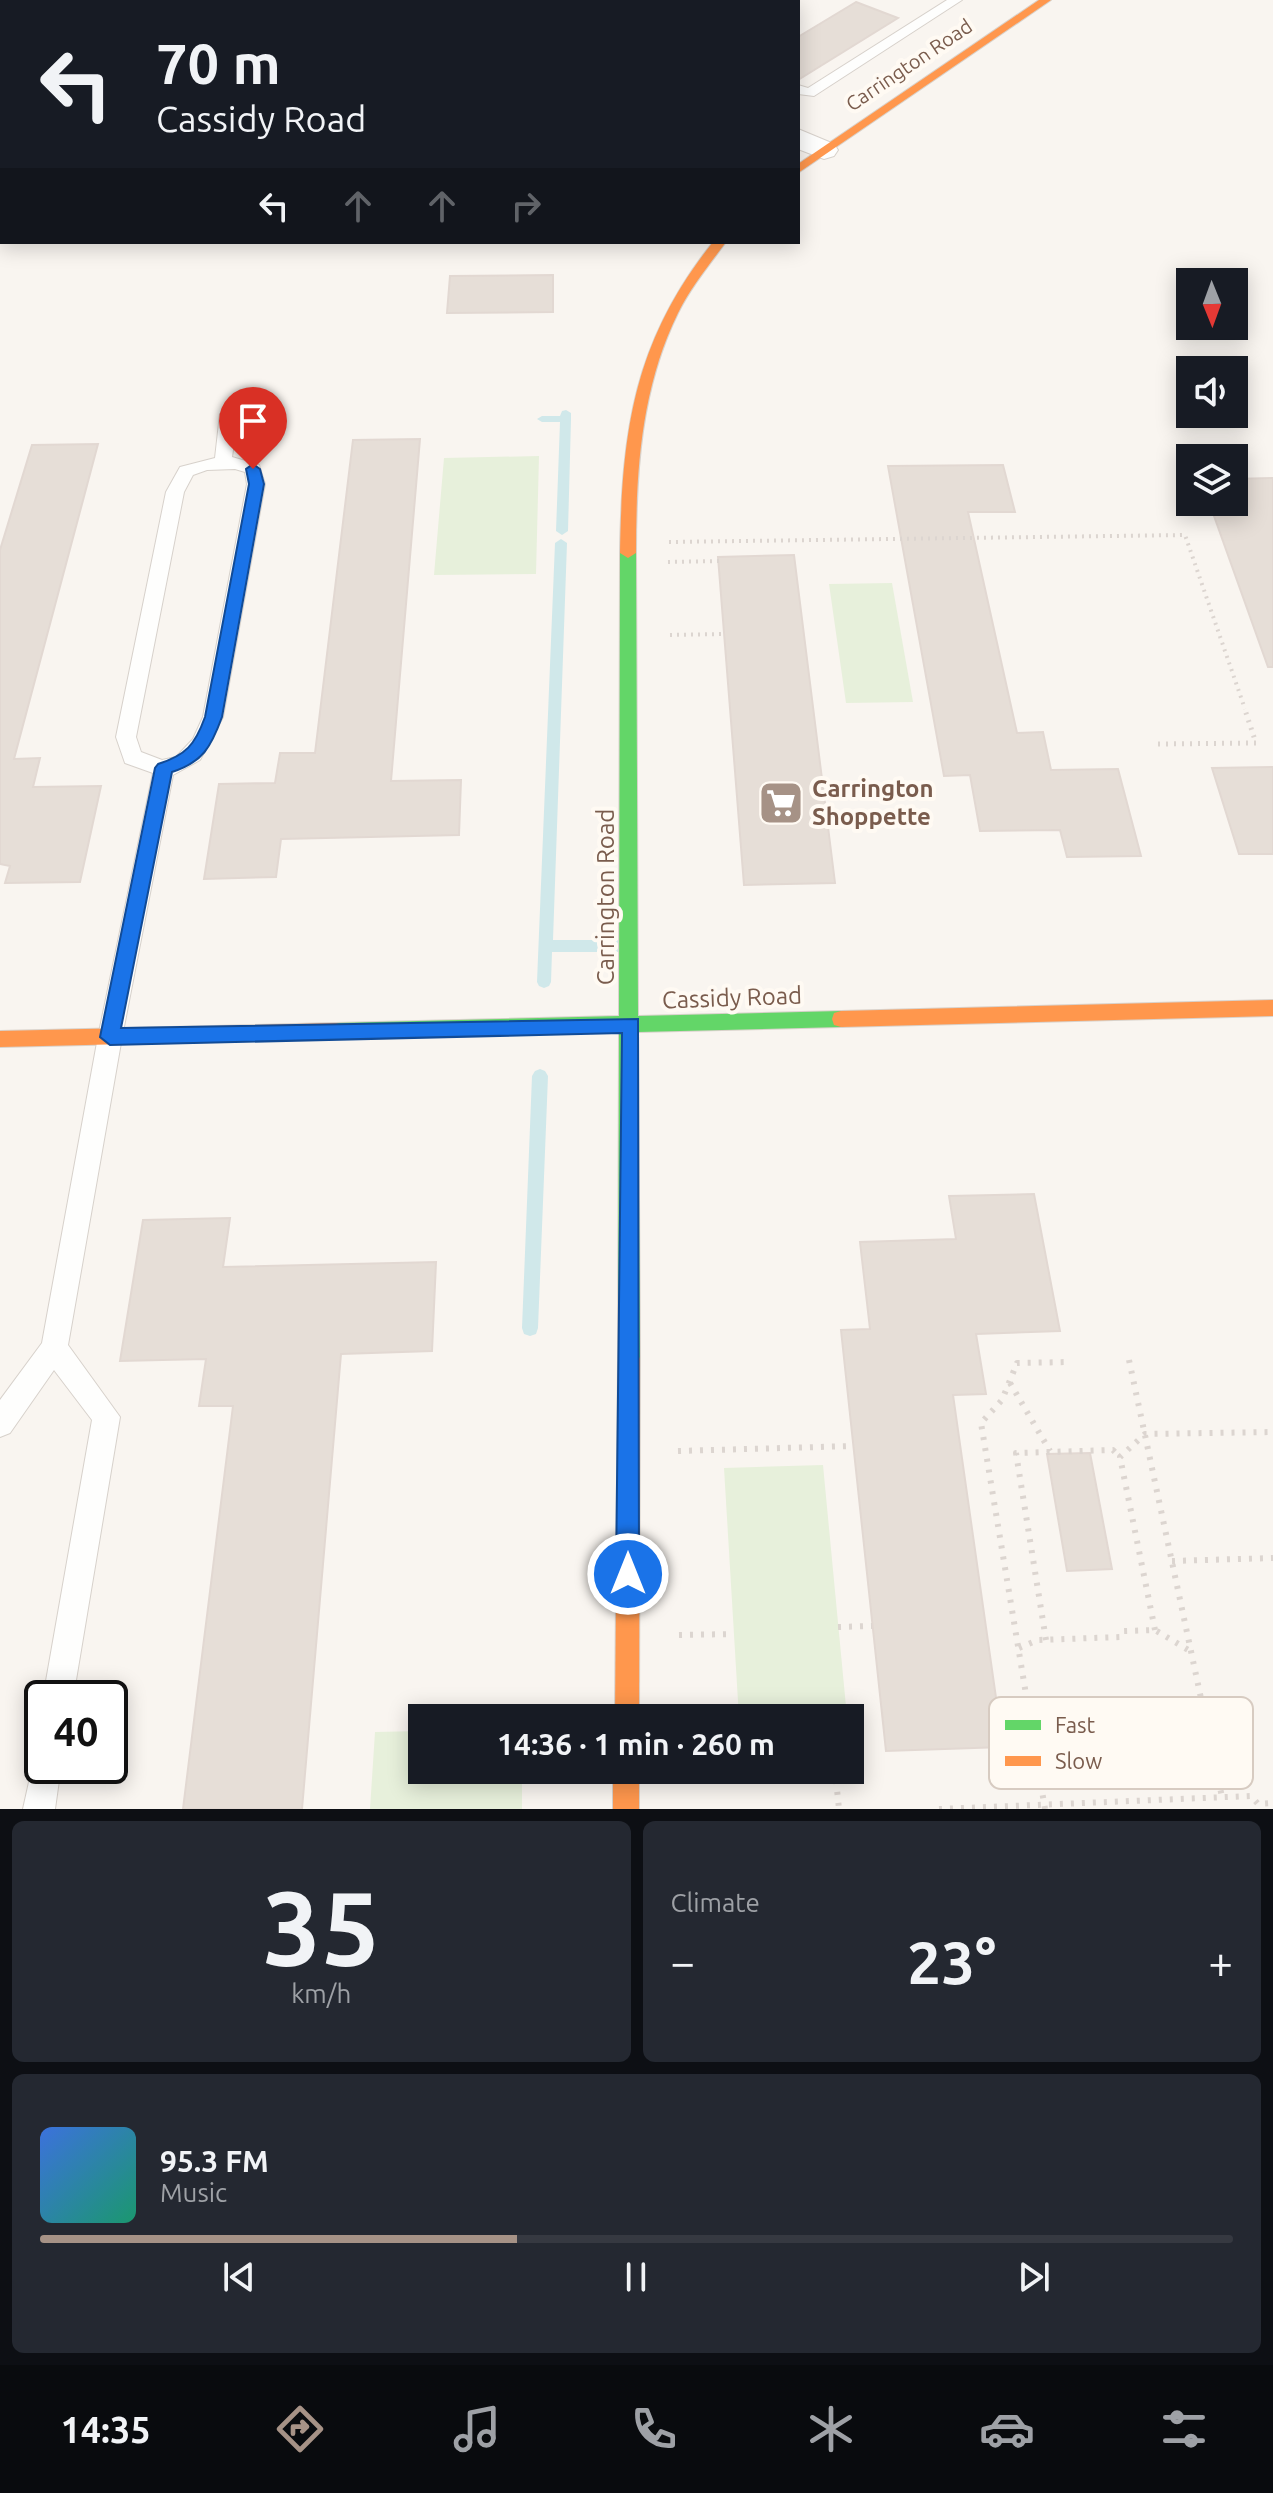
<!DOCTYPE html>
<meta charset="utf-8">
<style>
body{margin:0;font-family:Ubuntu,sans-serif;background:#242831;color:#f1f3f6;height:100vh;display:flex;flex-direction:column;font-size:30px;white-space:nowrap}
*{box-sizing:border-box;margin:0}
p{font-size:26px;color:#9ea1a6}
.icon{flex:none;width:44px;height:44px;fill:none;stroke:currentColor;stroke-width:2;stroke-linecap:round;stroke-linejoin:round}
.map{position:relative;height:1809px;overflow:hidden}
.sheet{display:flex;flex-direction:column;gap:12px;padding:12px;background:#0d0f14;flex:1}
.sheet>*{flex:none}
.hud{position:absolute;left:0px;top:0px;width:800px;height:244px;box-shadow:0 4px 20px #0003;background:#171b24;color:#f1f3f6;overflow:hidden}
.needle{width:52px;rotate:179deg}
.controls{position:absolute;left:1176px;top:268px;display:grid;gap:16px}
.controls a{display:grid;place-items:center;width:72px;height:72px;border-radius:0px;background:#171b24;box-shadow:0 4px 20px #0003;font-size:40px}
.speed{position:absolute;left:24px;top:1680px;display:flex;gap:16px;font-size:40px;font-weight:700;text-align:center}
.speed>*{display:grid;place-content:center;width:104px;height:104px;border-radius:50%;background:#171b24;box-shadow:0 4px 20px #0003;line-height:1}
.speed .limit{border:4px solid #111;border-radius:12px;background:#fff;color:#111}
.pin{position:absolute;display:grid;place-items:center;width:68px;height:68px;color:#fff;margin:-82px -34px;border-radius:50% 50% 50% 0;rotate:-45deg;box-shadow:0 0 8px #0007}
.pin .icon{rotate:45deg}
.me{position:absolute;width:88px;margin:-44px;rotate:0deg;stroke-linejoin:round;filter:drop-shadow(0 0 6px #0008)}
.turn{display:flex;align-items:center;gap:28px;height:168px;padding:0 24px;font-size:36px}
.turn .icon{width:104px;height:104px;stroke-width:2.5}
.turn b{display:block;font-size:56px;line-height:68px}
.lanes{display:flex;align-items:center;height:76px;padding:0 24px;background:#0003;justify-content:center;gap:40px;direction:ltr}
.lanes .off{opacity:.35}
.big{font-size:60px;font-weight:700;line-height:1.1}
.sheet .widget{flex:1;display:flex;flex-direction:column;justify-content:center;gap:12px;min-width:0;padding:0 28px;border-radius:12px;background:#242831}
.sheet .dial{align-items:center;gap:0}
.dial b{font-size:104px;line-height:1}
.song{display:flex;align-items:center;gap:24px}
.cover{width:96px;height:96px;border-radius:12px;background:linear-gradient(135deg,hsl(220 70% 55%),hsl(160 70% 35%))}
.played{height:8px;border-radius:4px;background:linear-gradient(90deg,#a69286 40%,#363941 40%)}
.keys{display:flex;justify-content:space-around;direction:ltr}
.heat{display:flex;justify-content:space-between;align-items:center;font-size:44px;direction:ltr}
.sheet .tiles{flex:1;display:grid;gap:12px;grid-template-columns:1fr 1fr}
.widget:last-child{grid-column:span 2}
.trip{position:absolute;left:408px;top:1704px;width:456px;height:80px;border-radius:0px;background:#171b24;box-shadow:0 4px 20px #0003;font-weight:700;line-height:80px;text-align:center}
.tab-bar{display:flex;height:128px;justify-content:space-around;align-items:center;background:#090b0e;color:#9ea1a6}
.tab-bar .icon{width:56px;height:56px}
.tab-bar .active{color:#a69286}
.tab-bar b{font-size:36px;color:#f1f3f6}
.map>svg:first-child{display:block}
</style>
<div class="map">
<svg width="1273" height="1809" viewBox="0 0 1273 1809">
<rect width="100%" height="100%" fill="#f9f5f0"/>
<g fill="#e7f0db">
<path d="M539,456L536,574L434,575L444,458Z"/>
<path d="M892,583L913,702L846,703L829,584Z"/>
<path d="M823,1465L847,1717L739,1718L724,1468Z"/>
<path d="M422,1731V1770H522V1809H370L375,1732Z"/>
</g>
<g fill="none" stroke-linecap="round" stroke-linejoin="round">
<g fill="#d0e8ea" fill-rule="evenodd">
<path d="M566,410L571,413V419L568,531L562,535L556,531L560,422H542L537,419L542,416H560L562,411Z"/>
<path d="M561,539L567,543L553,940H626L631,942L633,946L631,950L626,952H552L551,982L549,986L544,988L539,986L537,982L555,543Z"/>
<path d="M540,1069L545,1071L548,1076L538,1328L536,1334L530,1336L524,1334L522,1328L532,1076L535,1071Z"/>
</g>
</g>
<g fill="#e6ded7" stroke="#e2d8d2" stroke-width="2">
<path d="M856,2L898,18L798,80V37Z"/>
<path d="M553,275V312L447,313L450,276Z"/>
<path d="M420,439L391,781L461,780L459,835L281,839L276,877L204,879L219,784L275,783L280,753H315L353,440Z"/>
<path d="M98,444L14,759L40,758L33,787L101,786L80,882L5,883L10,866L0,864V550L32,445Z"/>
<path d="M1003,465L1015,512H968L1017,733L1043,732L1051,770L1118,769L1141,856L1067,857L1060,830L980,831L970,775L944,776L888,466Z"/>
<path d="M1273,478V667H1268L1209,502H1234V479Z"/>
<path d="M794,555L835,883L744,885L718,557Z"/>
<path d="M1273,767V854H1239L1212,768Z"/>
<path d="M1034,1194L1060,1331L976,1334L986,1394L953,1395L1003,1747L886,1751L841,1330L870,1329L860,1242L956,1239L949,1196Z"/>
<path d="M230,1218L223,1267L436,1262L432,1351L341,1354L302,1809H183L233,1406H199L206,1359L120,1361L143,1220Z"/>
<path d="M1090,1453L1112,1569L1067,1571L1047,1454Z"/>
</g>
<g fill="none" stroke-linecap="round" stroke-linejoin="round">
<g stroke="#d7d1cb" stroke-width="2">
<g id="lane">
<path d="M589,0H605L606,2H590Z"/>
<path d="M947,0H962L814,96L798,94V85L808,88Z"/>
<path d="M229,409L238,414L232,457L259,465L265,484L223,717L200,760L173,775L122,1037L68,1345L120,1417L73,1698H43L92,1420L54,1370L10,1433L0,1437V1400L42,1343L98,1037L153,773L125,763L116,737L166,492L180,467L215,458L220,414ZM235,469L245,472L247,484L203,717L193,739L176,757L162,760L141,752L136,737L184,492L193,475L207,470Z"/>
<path d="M42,1752V1766H61L55,1809H23L35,1755Z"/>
</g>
</g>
<g stroke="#d7d1cb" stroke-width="2">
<g id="street">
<path d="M476,0H506L507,2H477Z"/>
<path d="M798,129L834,144L838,150L834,156L824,159L798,149Z"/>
</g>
</g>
<g stroke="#d9d2cb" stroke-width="2">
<path id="fast" d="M628,548L636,553L638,1016L841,1011L848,1013L850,1019L848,1025L841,1027L638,1032L640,1359L637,1367L629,1370L621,1367L618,1359L619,1032L336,1039L329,1037L326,1031L329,1025L336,1023L619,1016L620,553Z"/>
</g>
<g stroke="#d9d2cb" stroke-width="2">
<g id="slow">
<path d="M1039,0H1051L798,173V164Z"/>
<path d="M713,242H726C709,265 691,287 678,313C641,388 636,471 636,553L628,558L620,553C622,430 634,341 713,242Z"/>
<path d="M1273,1000V1016L841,1027L834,1025L832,1019L834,1013L841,1011Z"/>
<path d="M336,1023L343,1025L346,1031L343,1037L336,1039L0,1047V1031Z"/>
<path d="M629,1348L637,1351L640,1359L639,1718H615L618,1359L621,1351Z"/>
<rect x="613" y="1770" width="26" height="39"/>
</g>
</g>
<g stroke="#dcd5d0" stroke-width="4" stroke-dasharray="2 5" stroke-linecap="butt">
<path d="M669,542L1185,535L1245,709"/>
<path d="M668,562L719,561"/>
<path d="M670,635L725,634"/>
</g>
<path stroke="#dcd5d0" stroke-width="5" stroke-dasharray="2 6" stroke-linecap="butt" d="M1158,744L1256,743L1244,707"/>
<g stroke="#dcd5d0" stroke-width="6" stroke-dasharray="3 8" stroke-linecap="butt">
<path d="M1129,1360L1222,1797"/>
<path d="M1010,1383L1050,1451"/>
<path d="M678,1451L853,1446"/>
<path d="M1172,1561L1273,1558"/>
<path d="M838,1627L872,1626"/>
<path d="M1155,1630L1120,1457L1145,1434L1273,1432"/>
<path d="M679,1635L734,1634"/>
<path d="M1046,1640L1016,1453L1113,1450L1120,1457"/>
<path d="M1019,1648L1038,1640L1120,1637L1124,1631L1155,1630L1190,1651"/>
<path d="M835,1770L839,1809"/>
<path d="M939,1809L1251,1796L1258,1804L1273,1803"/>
<path d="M1045,1809L981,1423L1002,1400L1017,1363L1070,1362"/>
</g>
<use href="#lane" fill="#fefefd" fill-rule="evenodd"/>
<use href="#street" fill="#fefefd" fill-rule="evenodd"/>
<use href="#fast" fill="#63d668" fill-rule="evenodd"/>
<use href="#slow" fill="#ff974d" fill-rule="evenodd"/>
</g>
<path fill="#1a73e8" stroke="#114b97" stroke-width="2" d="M253,464L260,469L264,484L222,717C211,747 203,762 172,772L121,1028L638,1019L639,1574L636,1583L628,1586L619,1583L616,1574L622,1033L110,1045L100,1037L155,768L158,764C186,755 195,745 205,717L249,484L246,469Z"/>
<defs>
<g id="supermarket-square" transform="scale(2.3)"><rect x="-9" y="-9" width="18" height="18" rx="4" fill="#a69286" stroke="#fffaf3"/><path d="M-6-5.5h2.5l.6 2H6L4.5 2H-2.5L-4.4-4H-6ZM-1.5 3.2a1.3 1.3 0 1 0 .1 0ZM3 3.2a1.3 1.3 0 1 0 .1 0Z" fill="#fff"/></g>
</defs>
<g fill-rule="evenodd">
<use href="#supermarket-square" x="781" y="803"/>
</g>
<g text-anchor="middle" stroke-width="8" stroke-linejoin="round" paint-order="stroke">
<g font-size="20" fill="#7a5c4d" stroke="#fffaf3">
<text transform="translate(909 65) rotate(-34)" y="7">Carrington Road</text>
</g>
<g font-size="24" font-weight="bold" fill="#7a5c4d" stroke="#fffaf3" text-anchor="start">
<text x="812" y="797">Carrington<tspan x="812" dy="28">Shoppette</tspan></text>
</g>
<g font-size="24" fill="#7a5c4d" stroke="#fffaf3">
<text transform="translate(606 897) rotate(-90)" y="8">Carrington Road</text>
<text transform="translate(732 998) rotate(-2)" y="8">Cassidy Road</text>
</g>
</g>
<rect x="989" y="1697" width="264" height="92" rx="12" fill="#fffaf3" stroke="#d7cbc1" stroke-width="2"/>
<rect x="1005" y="1720" width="36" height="10" fill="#63d668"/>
<rect x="1005" y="1756" width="36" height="10" fill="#ff974d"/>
<g font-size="22" fill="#7a5c4d">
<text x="1055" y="1733">Fast</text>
<text x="1055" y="1769">Slow</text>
</g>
</svg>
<div class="controls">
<a><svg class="needle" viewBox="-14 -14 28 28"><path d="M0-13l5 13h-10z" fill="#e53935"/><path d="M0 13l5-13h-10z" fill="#9ea1a6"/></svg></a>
<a><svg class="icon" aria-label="sound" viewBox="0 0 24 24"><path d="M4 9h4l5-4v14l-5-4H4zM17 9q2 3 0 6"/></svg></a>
<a><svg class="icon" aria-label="layers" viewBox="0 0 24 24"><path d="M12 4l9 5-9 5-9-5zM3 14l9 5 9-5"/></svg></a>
</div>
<div class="speed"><div class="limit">40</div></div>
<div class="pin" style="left:253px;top:469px;background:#d93025"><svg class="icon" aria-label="arrive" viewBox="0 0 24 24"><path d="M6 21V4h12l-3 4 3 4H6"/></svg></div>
<svg class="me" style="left:628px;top:1574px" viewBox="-20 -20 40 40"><circle r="17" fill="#1a73e8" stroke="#fff" stroke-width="3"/><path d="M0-11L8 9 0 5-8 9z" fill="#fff"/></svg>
<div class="trip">14:36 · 1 min · 260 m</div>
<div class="hud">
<div class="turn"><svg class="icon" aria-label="left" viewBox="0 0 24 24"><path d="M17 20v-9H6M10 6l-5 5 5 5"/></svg><div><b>70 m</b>Cassidy Road</div></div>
<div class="lanes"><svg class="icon" aria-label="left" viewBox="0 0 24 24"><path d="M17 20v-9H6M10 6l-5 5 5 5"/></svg><svg class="icon off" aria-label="ahead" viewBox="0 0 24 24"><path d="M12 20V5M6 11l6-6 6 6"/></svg><svg class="icon off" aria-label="ahead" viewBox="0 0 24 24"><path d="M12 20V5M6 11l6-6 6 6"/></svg><svg class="icon off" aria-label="right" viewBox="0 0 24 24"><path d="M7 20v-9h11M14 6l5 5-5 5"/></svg></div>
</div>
</div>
<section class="sheet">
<div class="tiles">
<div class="widget dial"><b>35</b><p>km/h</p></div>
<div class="widget"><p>Climate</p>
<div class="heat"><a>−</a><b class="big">23°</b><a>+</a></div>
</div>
<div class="widget">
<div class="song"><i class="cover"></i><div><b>95.3 FM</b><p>Music</p></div></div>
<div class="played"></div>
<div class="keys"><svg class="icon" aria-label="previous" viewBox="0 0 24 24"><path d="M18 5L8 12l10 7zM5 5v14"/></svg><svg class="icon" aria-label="pause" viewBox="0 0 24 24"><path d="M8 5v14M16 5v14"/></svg><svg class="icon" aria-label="next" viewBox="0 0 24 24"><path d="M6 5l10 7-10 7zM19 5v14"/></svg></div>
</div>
</div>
</section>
<nav class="tab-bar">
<b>14:35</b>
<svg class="icon active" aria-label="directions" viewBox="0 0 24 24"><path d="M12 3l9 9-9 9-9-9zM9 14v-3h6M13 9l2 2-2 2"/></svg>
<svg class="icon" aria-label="music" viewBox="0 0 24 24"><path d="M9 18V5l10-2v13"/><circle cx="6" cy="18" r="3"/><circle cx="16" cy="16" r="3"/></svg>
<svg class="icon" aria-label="phone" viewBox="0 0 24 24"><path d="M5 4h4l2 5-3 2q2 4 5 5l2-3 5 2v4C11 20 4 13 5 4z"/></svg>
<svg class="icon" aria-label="climate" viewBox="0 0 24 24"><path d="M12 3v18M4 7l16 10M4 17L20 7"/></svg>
<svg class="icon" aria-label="car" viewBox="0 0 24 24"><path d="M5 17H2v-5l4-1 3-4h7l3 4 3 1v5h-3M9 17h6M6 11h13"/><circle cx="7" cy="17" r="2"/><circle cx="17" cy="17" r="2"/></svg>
<svg class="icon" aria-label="filters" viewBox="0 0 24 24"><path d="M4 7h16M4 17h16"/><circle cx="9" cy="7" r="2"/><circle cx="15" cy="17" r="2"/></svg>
</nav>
